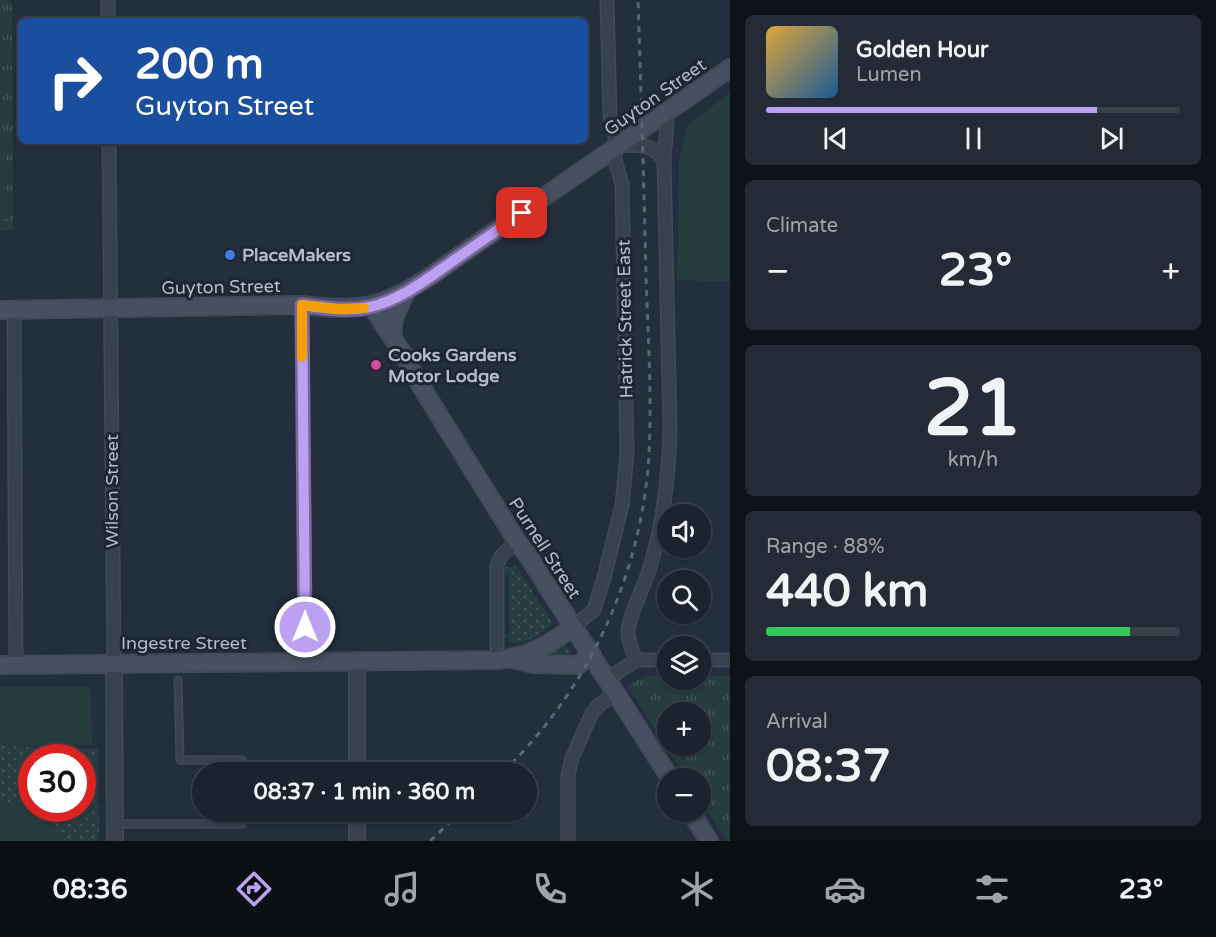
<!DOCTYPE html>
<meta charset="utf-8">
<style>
body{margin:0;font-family:"Varela Round",sans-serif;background:#242b36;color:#f1f3f6;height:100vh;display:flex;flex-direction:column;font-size:22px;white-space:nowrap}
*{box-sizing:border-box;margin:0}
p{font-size:20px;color:#a0a4aa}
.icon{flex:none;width:33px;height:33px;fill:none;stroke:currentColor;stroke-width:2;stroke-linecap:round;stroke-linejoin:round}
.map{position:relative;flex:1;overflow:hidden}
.drawer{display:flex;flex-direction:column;gap:15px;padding:15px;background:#0f1319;width:486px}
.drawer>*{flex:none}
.guide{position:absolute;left:18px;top:18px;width:570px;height:126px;border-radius:9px;box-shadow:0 2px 4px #0004,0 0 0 2px #39404a;background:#1a4fa0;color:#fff;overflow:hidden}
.buttons{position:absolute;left:657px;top:504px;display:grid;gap:12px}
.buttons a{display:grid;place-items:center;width:54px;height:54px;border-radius:50%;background:#1b232e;box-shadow:0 2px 4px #0004,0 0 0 2px #39404a;font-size:30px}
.speed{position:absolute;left:18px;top:744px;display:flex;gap:12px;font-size:30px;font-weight:700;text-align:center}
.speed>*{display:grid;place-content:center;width:78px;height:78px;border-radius:50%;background:#1b232e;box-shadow:0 2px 4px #0004,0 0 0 2px #39404a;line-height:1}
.speed .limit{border:9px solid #d22;background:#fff;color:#111}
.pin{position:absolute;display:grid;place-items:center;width:51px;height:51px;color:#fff;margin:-26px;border-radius:12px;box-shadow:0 3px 9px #0006}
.me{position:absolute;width:66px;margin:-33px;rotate:0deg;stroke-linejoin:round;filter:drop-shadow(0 0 4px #0008)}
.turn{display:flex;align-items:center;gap:21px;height:126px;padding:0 18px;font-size:27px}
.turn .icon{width:78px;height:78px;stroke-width:2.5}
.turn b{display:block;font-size:42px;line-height:51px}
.big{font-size:45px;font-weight:800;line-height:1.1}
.drawer .widget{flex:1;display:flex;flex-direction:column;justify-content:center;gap:9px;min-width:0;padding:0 21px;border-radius:9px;background:#242b36}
.drawer .dial{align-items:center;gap:0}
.dial b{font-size:78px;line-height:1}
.song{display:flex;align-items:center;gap:18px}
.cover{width:72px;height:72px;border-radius:9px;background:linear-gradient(135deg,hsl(40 70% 55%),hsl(210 70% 35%))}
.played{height:6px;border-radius:3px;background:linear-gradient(90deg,#bca0f2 80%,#39404a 80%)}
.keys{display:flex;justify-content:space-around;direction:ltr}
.heat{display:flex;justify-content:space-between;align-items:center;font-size:33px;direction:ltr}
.charge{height:9px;border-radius:4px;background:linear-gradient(90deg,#34c759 88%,#39404a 0)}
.trip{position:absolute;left:192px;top:762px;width:345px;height:60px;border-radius:30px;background:#1b232e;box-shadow:0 2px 4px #0004,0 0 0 2px #39404a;font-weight:800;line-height:60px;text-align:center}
.dock{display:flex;height:96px;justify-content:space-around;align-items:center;background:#0b0e12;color:#a0a4aa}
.dock .icon{width:42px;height:42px}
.dock .active{color:#bca0f2}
.dock b{font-size:27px;color:#f1f3f6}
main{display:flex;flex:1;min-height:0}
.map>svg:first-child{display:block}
</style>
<main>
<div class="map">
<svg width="730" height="841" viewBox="0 0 730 841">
<defs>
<pattern id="grass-dots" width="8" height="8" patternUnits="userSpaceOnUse" patternTransform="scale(1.5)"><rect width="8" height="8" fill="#263c3f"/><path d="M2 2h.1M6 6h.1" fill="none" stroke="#435659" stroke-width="1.8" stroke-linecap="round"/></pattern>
<pattern id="park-tufts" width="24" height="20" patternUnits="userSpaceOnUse" patternTransform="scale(1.5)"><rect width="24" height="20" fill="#263c3f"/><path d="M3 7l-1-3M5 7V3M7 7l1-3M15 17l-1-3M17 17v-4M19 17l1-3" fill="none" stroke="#435659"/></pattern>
</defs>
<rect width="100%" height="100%" fill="#242f3e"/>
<g fill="url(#grass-dots)" fill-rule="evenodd">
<path d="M515,564L552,622C546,635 523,644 509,643L508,637H504L503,635L510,634L509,575L503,574L505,566L512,568Z"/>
<path d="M565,644L575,660L536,659Z"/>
<path d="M0,746L98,749L99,841H0ZM32,758H82V808H32Z"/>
</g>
<g fill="url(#park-tufts)" fill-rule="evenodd">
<path d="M0,0H12L13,230L0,231Z"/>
<path d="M645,676H667L668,680H700L701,676H730V841H726L701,801L700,778H686L628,686ZM668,712H700V746H668Z"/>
</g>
<g fill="#263c3f">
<path d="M730,93V282L677,280L679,162L687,125Z"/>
<path d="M1,132H9V142H7V211H9V219H1V211H3V142H1Z"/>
<path d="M0,687H91L92,745L0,746Z"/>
<path d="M0,805C29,807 53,809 63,841H0Z"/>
</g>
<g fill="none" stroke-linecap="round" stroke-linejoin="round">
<g stroke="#414a57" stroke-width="9">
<g id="service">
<path d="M178,680L180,760H242V772"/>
<path d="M117,824H242V812"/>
</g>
</g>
<g stroke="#414a57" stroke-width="15">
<g id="minor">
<path d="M108,0V21"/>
<path d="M109,141L114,663"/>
<path d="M622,145C642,146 652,143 664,161"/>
<path d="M302,305L305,662"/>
<path d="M14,309L16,664"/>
<path d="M573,627L594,610L605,574L622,505L627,454L622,184L615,160V137L610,116L607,0"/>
<path d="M497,660V566C500,554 507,549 518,543"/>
<path d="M636,660C632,650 627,640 628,629C632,608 645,585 651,564C664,519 669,474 670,428L664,161C664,145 669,130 666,114"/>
<path d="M700,660H730"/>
<path d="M608,679L636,660H668"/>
<path d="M568,841V775L572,758L592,713L599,705L617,693"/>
</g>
</g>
<g stroke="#414a57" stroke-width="18">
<g id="tertiary">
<path d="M357,661V772"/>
<path d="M114,663L115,841"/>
<path d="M357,812V841"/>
</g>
</g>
<g stroke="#414a57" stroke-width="20">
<g id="secondary">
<path d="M372,307L406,358L411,370L518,543L526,553L670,778"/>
<path d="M0,310L302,305C359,312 380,309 429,277L730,68"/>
<path d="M392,337L394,318L406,292"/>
<path d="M513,659L533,664L578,665L592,655"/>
<path d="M0,665L497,660C528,657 549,645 573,627"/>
<path d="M691,812L709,841"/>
</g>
</g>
<use href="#service" stroke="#38414e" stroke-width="6"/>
<use href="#minor" stroke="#38414e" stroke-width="12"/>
<use href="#tertiary" stroke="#38414e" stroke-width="15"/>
<use href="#secondary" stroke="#465061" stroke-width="16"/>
<g stroke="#5a6575" stroke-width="3" stroke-dasharray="6 6" stroke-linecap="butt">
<path d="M503,772C589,689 642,574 649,454C652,395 648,336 646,277C644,185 641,92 638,0"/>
<path d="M430,841L461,812"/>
</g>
</g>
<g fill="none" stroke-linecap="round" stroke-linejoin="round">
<g stroke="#7a689d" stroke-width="15">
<path id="route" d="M305,627L302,305C325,308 347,312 370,307C400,300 426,280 450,263C474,246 498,230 522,213"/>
</g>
<use href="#route" stroke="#bca0f2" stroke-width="10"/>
<path stroke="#f59e0b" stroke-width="10" d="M302,357V305L338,309L364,308"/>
</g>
<circle fill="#3f7fe0" stroke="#1d2633" stroke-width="2" cx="230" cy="255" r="6"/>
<circle fill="#d1479c" stroke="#1d2633" stroke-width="2" cx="376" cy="365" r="6"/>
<g text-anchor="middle" stroke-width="6" stroke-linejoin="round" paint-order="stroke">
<g font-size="18" fill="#b4bcc9" stroke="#1d2633">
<text transform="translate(655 97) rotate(-35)" y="6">Guyton Street</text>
<text transform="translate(221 287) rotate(-1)" y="6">Guyton Street</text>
<text transform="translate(625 319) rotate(-91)" y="6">Hatrick Street East</text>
<text transform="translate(112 491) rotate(-90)" y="6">Wilson Street</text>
<text transform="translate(545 548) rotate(57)" y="6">Purnell Street</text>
<text x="184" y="649">Ingestre Street</text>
</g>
<g font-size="18" font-weight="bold" fill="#b4bcc9" stroke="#1d2633" text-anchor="start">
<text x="242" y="261">PlaceMakers</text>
<text x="388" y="361">Cooks Gardens<tspan x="388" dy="21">Motor Lodge</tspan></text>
</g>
</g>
</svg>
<div class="buttons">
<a><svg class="icon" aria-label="sound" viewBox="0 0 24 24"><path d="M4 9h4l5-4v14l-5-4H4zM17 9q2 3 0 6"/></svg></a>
<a><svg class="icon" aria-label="search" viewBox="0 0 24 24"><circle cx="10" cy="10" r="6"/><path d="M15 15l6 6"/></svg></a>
<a><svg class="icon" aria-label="layers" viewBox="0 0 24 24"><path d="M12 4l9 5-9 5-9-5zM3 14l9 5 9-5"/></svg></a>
<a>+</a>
<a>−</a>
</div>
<div class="speed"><div class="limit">30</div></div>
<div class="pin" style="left:522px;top:213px;background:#d93025"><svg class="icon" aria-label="arrive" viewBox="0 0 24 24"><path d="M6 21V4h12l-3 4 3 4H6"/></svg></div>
<svg class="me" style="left:305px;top:627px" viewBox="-20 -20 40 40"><circle r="17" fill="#bca0f2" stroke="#fff" stroke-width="3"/><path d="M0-11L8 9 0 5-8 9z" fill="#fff"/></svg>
<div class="trip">08:37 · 1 min · 360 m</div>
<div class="guide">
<div class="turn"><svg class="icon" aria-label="right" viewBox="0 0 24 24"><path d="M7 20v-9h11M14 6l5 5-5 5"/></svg><div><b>200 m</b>Guyton Street</div></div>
</div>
</div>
<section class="drawer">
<div class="widget">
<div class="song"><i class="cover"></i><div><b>Golden Hour</b><p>Lumen</p></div></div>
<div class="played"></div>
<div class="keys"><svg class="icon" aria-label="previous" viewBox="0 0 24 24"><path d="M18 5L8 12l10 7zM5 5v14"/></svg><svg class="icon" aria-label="pause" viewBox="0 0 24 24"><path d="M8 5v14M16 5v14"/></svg><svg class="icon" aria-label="next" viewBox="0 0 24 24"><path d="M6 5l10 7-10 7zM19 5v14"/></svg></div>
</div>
<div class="widget"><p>Climate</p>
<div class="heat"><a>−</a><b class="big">23°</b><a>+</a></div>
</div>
<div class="widget dial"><b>21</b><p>km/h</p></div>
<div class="widget"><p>Range · 88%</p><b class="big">440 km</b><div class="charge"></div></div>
<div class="widget"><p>Arrival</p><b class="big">08:37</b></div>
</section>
</main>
<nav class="dock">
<b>08:36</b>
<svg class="icon active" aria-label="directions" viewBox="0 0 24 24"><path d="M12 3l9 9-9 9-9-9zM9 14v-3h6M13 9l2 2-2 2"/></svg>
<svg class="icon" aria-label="music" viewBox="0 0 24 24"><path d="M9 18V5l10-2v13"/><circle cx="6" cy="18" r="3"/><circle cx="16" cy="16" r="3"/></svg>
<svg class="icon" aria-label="phone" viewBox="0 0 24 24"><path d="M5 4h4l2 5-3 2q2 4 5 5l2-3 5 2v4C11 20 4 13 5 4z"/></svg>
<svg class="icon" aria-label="climate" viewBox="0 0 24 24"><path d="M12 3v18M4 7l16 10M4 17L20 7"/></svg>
<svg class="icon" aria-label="car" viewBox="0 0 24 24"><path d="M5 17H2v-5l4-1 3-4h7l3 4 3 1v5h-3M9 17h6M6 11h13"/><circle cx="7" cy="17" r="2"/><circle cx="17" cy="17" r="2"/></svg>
<svg class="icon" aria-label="filters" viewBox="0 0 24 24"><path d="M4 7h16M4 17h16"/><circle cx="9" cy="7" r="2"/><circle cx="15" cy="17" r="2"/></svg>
<b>23°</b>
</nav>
